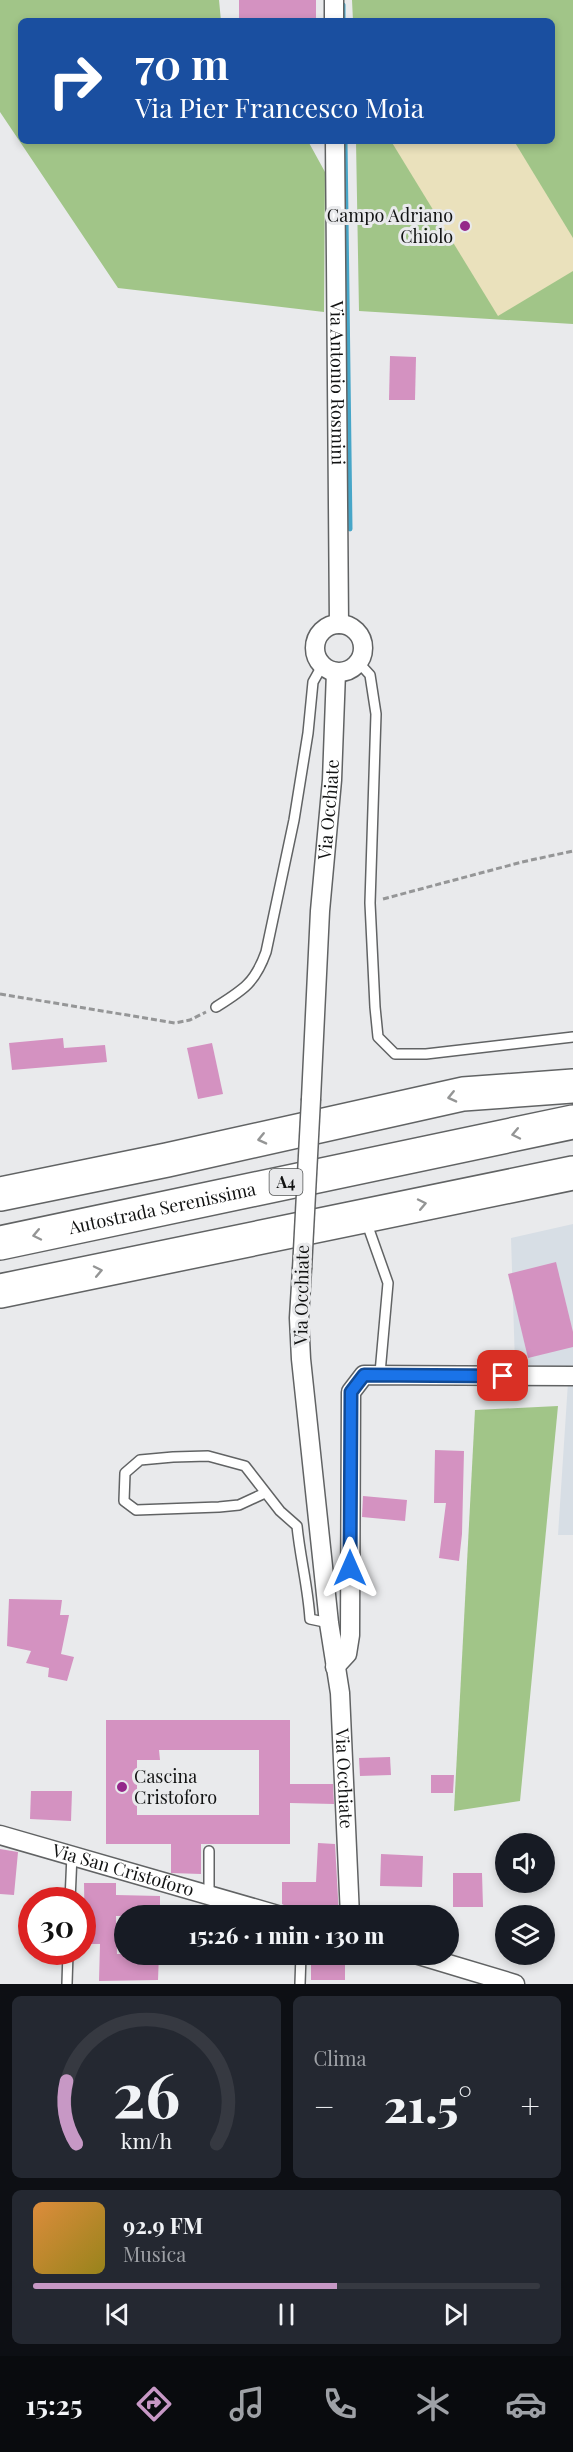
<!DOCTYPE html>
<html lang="it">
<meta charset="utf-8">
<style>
body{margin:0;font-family:"Playfair Display",serif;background:#242831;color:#f1f3f6;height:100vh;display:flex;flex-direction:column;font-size:22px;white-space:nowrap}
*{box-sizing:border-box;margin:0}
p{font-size:20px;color:#9ea1a6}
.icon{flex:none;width:33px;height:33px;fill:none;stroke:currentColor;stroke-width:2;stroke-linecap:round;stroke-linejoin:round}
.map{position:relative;height:1984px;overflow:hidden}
.sheet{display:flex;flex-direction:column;gap:12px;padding:12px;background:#0d0f14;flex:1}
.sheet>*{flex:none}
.guide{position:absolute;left:18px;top:18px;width:537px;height:126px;border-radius:9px;box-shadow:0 3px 9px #0003;background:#1a4fa0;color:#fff;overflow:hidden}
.tools{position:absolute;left:495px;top:1833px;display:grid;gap:12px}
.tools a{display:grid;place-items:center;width:60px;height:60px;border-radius:50%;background:#171b24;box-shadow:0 3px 9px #0003;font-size:30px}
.speed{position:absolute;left:18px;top:1887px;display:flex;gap:12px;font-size:30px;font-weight:700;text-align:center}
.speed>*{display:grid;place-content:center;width:78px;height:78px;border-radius:50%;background:#171b24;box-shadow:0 3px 9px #0003;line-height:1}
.speed .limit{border:9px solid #d22;background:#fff;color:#111}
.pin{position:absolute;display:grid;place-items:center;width:51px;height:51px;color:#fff;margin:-26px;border-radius:12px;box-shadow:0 3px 9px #0006}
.me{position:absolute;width:66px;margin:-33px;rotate:0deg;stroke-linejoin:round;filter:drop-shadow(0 0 4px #0008)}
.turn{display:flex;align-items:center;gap:21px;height:126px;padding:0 18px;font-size:27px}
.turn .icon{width:78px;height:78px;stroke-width:2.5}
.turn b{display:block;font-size:42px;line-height:51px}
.big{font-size:45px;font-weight:800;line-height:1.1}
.sheet .card{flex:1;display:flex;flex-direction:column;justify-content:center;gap:9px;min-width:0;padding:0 21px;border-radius:9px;background:#242831}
.sheet .dial{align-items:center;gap:0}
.dial svg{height:156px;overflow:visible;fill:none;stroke:#363941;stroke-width:7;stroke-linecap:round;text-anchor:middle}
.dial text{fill:#f1f3f6;stroke:none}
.song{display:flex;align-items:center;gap:18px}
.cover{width:72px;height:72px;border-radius:9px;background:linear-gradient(135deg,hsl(30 70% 55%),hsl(50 70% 35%))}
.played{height:6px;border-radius:3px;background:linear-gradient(90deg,#c798c5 60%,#363941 60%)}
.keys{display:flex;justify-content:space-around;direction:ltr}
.heat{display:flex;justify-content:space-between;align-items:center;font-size:33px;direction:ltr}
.sheet .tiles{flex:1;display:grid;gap:12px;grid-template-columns:1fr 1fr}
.card:last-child{grid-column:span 2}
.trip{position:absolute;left:114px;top:1905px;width:345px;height:60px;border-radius:30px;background:#171b24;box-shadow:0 3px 9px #0003;font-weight:800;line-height:60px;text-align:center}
.tab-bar{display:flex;height:96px;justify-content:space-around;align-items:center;background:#090b0e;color:#9ea1a6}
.tab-bar .icon{width:42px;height:42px}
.tab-bar .selected{color:#c798c5}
.tab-bar b{font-size:27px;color:#f1f3f6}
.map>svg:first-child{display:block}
</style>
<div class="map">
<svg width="573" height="1984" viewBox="0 0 573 1984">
<rect width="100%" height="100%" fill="#e9eaec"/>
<path fill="#d7dee5" d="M573,1224V1535H558L569,1367L515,1364L511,1238Z"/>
<g fill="#a1c588">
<path d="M0,0H219L221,21H21V141H308L325,172L324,312L118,288L0,112Z"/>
<path d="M352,0H573V324L359,311L356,141H552V21H353Z"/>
<path d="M558,1406L520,1801L454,1811L475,1410Z"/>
</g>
<path fill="#eae1bc" d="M391,141H514L573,238V271L498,316Z"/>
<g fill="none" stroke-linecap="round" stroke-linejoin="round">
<g stroke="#47a6c8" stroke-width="5">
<path d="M343,5V21"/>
<path d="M345,141L350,529"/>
</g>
</g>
<g fill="#d492c1" fill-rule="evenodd">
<rect x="239" y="0" width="77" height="21"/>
<path d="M390,356L416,357L415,400H389Z"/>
<path d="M63,1038L64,1048L105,1045L107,1062L12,1070L9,1043Z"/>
<path d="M212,1043L223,1094L198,1099L187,1048Z"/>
<path d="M556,1262L573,1332V1347L528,1358L508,1274Z"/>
<path d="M435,1450L464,1451L462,1534L459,1561L439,1558L446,1503H434Z"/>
<path d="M363,1496L407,1500L405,1521L362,1517Z"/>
<path d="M9,1599L62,1600L60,1615H69L61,1654L74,1657L67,1681L48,1677L49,1668L26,1663L31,1651L7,1646Z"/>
<path d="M106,1720H290V1784H333L334,1804L290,1803V1844H201V1874L171,1873V1844H106ZM159,1750H259V1815H137V1760H160Z"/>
<path d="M390,1757L391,1775L360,1776L359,1758Z"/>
<path d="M431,1775H454L453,1793H431Z"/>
<path d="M31,1791H72L71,1821L30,1819Z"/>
<path d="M318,1843L335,1844L339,1916H318V1907H288L282,1904V1882H316Z"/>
<path d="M0,1849L18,1852L14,1895L0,1894Z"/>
<path d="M381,1854L423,1856L422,1887L380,1886Z"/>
<path d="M453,1873H482L483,1907H453Z"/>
<path d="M84,1883H116V1895L160,1896V1916H116L117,1954H159L158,1980L99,1981L100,1944H85Z"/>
<rect x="311" y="1954" width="34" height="26"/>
</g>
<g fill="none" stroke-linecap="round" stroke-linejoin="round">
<g stroke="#616364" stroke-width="12">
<g id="lane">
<path d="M359,663L370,675L376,714L370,903L375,1007L378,1037L395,1054H426L573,1037"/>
<path d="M216,1007C243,990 255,983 266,952L294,820L308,733L313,682L322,666"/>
<path d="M366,1221L388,1283L380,1373"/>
<path d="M265,1493L239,1505L219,1507L136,1510L124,1501L125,1473L140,1460L173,1457L208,1456L245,1466L280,1511L297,1526C300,1557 308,1587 310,1619L329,1623"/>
<path d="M209,1851V1895"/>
<path d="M70,1900L72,1855"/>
<path d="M67,1984L68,1952"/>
<path d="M300,1984L301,1954"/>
</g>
</g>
<g stroke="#616364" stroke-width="21">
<g id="street">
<path d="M334,0V21"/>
<path id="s1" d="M335,141L339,624"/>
<circle cx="339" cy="648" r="24"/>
<path id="s2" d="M311,1099L320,911L332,780L336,672"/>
<path id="s3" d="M302,1269L299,1318L301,1359L329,1623L340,1693L350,1916"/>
<path d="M335,1667L347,1654L350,1635L351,1392L364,1375L573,1376"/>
<path id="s4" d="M0,1835L281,1916"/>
<path d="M415,1954L515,1984"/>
</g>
</g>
<g stroke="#616364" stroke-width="36">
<g id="highway">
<path d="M0,1194L167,1160L463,1094L573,1086"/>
<path id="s5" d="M0,1243L573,1122"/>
<path d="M0,1291L573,1173"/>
</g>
</g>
<g stroke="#959697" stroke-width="3" stroke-dasharray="6 3" stroke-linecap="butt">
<path d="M383,899L522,862L573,851"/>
<path d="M0,994L175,1023L190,1020L206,1012"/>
</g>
<use href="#lane" stroke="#fff" stroke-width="9"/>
<use href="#street" stroke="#fff" stroke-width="18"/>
<use href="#highway" stroke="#fff" stroke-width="33"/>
<g stroke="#616364" stroke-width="21" stroke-linecap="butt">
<path id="street-bridge" d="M302,1269L311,1099"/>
</g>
<use href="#street-bridge" stroke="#fff" stroke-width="18"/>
</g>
<defs><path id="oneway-chevron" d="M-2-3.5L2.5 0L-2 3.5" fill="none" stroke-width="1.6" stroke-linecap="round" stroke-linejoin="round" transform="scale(1.5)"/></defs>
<g stroke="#949595">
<use href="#oneway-chevron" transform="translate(452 1097) rotate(167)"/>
<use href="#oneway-chevron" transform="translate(516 1134) rotate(168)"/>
<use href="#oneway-chevron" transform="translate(262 1139) rotate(167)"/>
<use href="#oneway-chevron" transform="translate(422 1204) rotate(-12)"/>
<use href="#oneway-chevron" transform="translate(37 1235) rotate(168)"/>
<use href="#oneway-chevron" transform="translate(98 1271) rotate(-12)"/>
</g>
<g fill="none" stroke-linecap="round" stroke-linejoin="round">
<g stroke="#114b97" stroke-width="15">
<path id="route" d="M350,1568L351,1392L364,1375L503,1376"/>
</g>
<use href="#route" stroke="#1a73e8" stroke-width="10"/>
</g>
<g fill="#94288a" stroke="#e9eaec" stroke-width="2">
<circle cx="465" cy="226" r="6"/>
<circle cx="122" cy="1787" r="6"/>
</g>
<g text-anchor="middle" stroke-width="6" stroke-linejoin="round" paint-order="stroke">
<rect fill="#e9eaec" stroke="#525454" stroke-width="1.5" x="269.5" y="1169" width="33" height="26" rx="4.5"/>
<g font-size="16" font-weight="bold" fill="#121313">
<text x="286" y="1188">A4</text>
</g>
<g font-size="18" fill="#121313" stroke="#e9eaec" text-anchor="end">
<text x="453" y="222">Campo Adriano<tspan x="453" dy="21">Chiolo</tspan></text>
<text x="134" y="1783" text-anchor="start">Cascina<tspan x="134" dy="21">Cristoforo</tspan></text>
</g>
<g font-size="18" fill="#121313" stroke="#e9eaec">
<text dy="6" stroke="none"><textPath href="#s1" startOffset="242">Via Antonio Rosmini</textPath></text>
<text dy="6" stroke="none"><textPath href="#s2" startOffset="290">Via Occhiate</textPath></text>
<text dy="6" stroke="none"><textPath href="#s5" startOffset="166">Autostrada Serenissima</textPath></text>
<text transform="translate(302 1295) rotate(-89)" y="6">Via Occhiate</text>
<text dy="6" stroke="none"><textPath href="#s3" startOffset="512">Via Occhiate</textPath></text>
<text dy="6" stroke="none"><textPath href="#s4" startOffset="128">Via San Cristoforo</textPath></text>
</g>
</g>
</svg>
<div class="tools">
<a><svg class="icon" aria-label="sound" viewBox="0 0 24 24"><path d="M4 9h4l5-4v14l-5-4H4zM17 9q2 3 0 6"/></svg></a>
<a><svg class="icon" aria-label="layers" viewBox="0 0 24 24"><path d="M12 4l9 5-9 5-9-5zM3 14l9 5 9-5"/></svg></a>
</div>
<div class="speed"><div class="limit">30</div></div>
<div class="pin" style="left:503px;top:1376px;background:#d93025"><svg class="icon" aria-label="arrive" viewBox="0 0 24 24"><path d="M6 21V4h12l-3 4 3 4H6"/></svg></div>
<svg class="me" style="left:350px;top:1568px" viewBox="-20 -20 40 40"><path d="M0-17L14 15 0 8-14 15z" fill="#1a73e8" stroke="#fff" stroke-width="4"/></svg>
<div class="trip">15:26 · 1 min · 130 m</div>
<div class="guide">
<div class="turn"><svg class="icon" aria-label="right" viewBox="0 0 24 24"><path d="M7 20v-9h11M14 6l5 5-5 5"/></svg><div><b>70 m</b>Via Pier Francesco Moia</div></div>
</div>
</div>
<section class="sheet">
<div class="tiles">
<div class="card dial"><svg viewBox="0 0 100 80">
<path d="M14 69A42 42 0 1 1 86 69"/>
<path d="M14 69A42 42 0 0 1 9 37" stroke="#c798c5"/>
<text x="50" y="56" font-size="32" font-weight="700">26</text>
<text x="50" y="72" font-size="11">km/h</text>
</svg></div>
<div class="card"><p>Clima</p>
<div class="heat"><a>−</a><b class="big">21.5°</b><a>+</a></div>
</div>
<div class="card">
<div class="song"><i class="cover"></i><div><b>92.9 FM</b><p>Musica</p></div></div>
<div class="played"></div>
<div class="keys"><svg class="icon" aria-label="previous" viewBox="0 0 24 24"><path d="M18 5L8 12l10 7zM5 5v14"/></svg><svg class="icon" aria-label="pause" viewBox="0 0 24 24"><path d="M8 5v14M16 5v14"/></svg><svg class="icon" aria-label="next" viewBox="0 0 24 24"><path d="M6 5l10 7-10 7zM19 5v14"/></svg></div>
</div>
</div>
</section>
<nav class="tab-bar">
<b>15:25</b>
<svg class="icon selected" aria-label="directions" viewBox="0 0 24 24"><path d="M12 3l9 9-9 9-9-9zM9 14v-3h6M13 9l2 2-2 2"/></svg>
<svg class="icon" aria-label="music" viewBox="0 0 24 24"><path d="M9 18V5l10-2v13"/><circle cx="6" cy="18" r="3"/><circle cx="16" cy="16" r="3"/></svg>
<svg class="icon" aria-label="phone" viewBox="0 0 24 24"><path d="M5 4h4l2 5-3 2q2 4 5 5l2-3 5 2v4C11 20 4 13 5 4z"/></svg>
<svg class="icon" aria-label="climate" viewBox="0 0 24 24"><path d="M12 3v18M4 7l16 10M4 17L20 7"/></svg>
<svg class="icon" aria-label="car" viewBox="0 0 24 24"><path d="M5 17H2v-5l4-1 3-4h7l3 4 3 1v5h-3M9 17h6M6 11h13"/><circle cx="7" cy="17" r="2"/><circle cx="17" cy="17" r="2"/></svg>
</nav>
